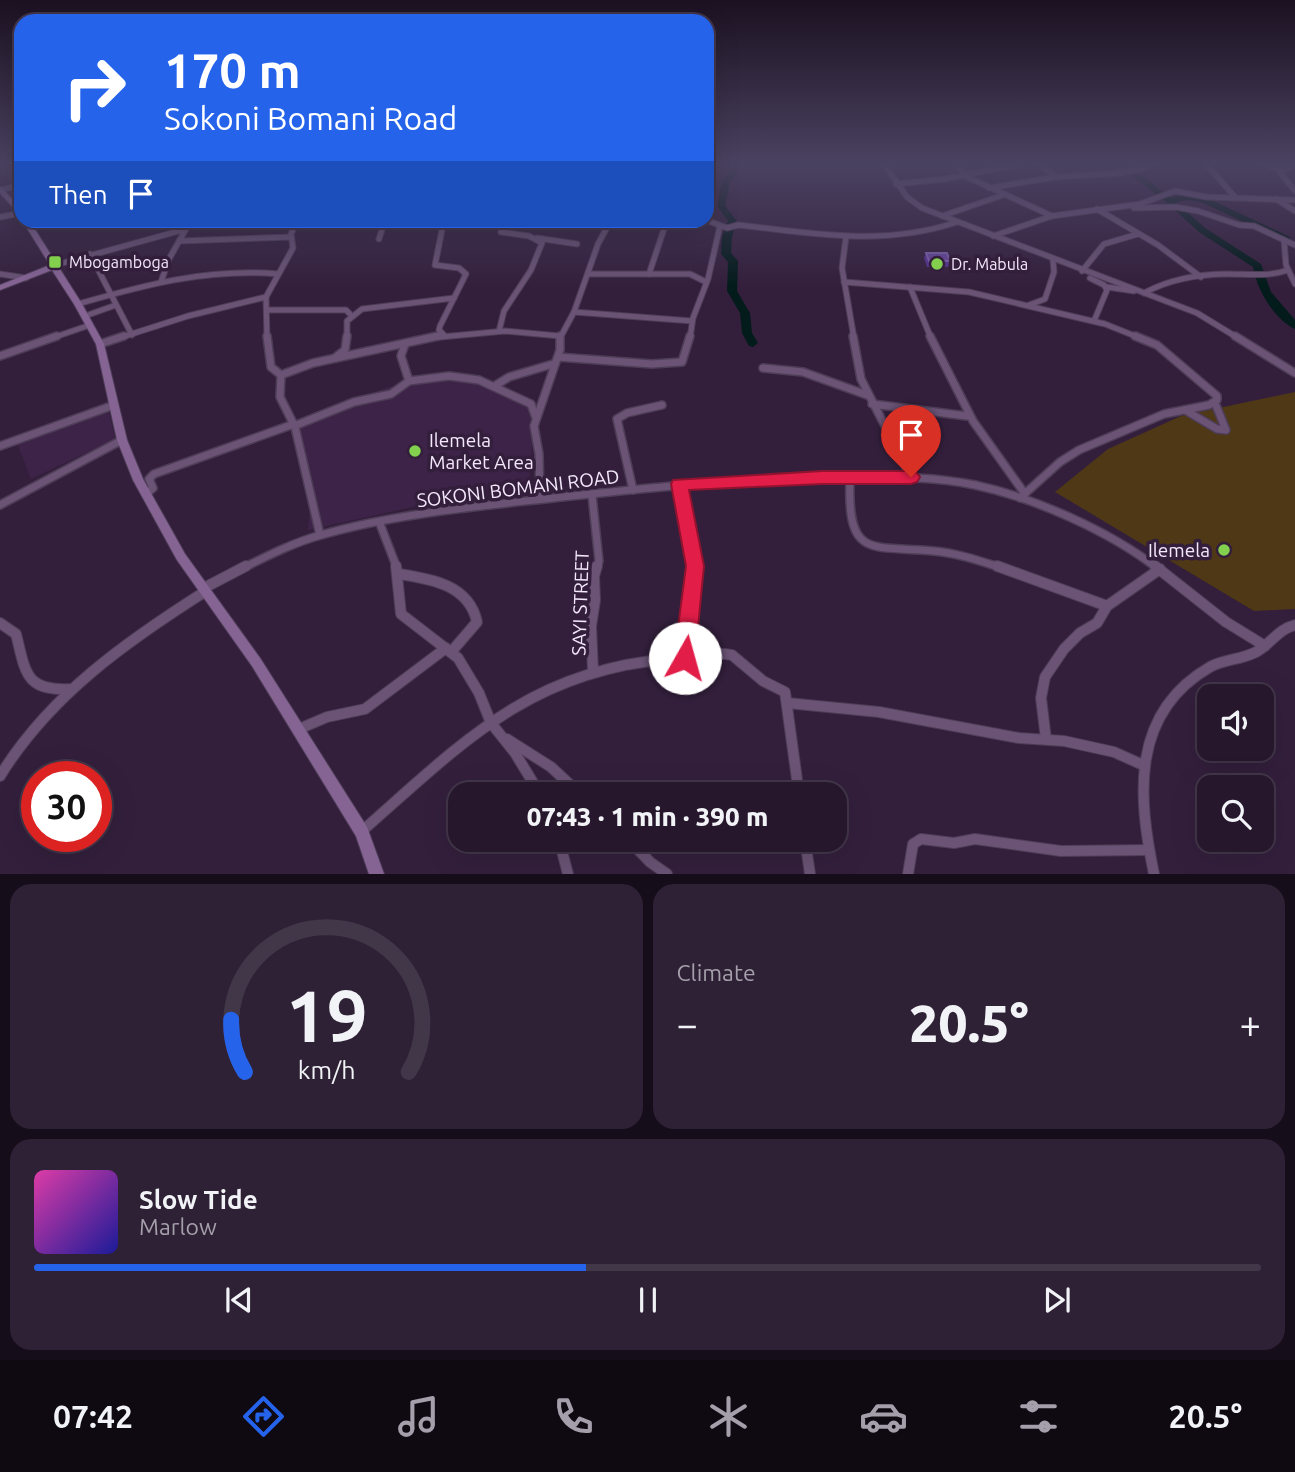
<!DOCTYPE html>
<meta charset="utf-8">
<style>
body{margin:0;font-family:Ubuntu,sans-serif;background:#2e2035;color:#f1f3f6;height:100vh;display:flex;flex-direction:column;font-size:26px;white-space:nowrap}
*{box-sizing:border-box;margin:0}
p{font-size:23px;color:#a49faa}
.icon{flex:none;width:38px;height:38px;fill:none;stroke:currentColor;stroke-width:2;stroke-linecap:round;stroke-linejoin:round}
.map{position:relative;height:874px;overflow:hidden}
.drawer{display:flex;flex-direction:column;gap:10px;padding:10px;background:#150d19;flex:1}
.drawer>*{flex:none}
.hud{position:absolute;left:14px;top:14px;width:700px;height:214px;border-radius:21px;box-shadow:0 7px 28px #0002,0 0 0 2px #423649;background:#2563eb;color:#fff;overflow:hidden}
.buttons{position:absolute;left:1197px;top:684px;display:grid;gap:14px}
.buttons a{display:grid;place-items:center;width:77px;height:77px;border-radius:14px;background:#26172d;box-shadow:0 7px 28px #0002,0 0 0 2px #423649;font-size:35px}
.speed{position:absolute;left:21px;top:761px;display:flex;gap:14px;font-size:35px;font-weight:700;text-align:center}
.speed>*{display:grid;place-content:center;width:91px;height:91px;border-radius:50%;background:#26172d;box-shadow:0 7px 28px #0002,0 0 0 2px #423649;line-height:1}
.speed .limit{border:10px solid #d22;background:#fff;color:#111}
.pin{position:absolute;display:grid;place-items:center;width:60px;height:60px;color:#fff;margin:-72px -30px;border-radius:50% 50% 50% 0;rotate:-45deg;box-shadow:0 0 7px #0007}
.pin .icon{rotate:45deg}
.me{position:absolute;width:77px;margin:-38px;rotate:7deg;stroke-linejoin:round;filter:drop-shadow(0 0 5px #0008)}
.turn{display:flex;align-items:center;gap:24px;height:147px;padding:0 35px;font-size:32px}
.turn .icon{width:91px;height:91px;stroke-width:2.5}
.turn b{display:block;font-size:49px;line-height:60px}
.then{display:flex;align-items:center;height:66px;padding:0 35px;background:#0003;gap:14px;font-size:26px}
.big{font-size:52px;font-weight:800;line-height:1.1}
.drawer .tile{flex:1;display:flex;flex-direction:column;justify-content:center;gap:10px;min-width:0;padding:0 24px;border-radius:21px;background:#2e2035}
.drawer .dial{align-items:center;gap:0}
.dial svg{height:182px;overflow:visible;fill:none;stroke:#423649;stroke-width:7;stroke-linecap:round;text-anchor:middle}
.dial text{fill:#f1f3f6;stroke:none}
.song{display:flex;align-items:center;gap:21px}
.cover{width:84px;height:84px;border-radius:10px;background:linear-gradient(135deg,hsl(320 70% 55%),hsl(240 70% 35%))}
.played{height:7px;border-radius:4px;background:linear-gradient(90deg,#2563eb 45%,#423649 45%)}
.keys{display:flex;justify-content:space-around;direction:ltr}
.heat{display:flex;justify-content:space-between;align-items:center;font-size:38px;direction:ltr}
.drawer .tiles{flex:1;display:grid;gap:10px;grid-template-columns:1fr 1fr}
.tile:last-child{grid-column:span 2}
.trip{position:absolute;left:448px;top:782px;width:399px;height:70px;border-radius:21px;background:#26172d;box-shadow:0 7px 28px #0002,0 0 0 2px #423649;font-weight:800;line-height:70px;text-align:center}
.menu{display:flex;height:112px;justify-content:space-around;align-items:center;background:#0f0912;color:#a49faa}
.menu .icon{width:49px;height:49px}
.menu .selected{color:#2563eb}
.menu b{font-size:32px;color:#f1f3f6}
.map>svg:first-child{display:block}
</style>
<div class="map">
<svg width="1295" height="874" viewBox="0 0 1295 874">
<rect width="100%" height="100%" fill="#331f3c"/>
<g fill="#3c2347">
<path d="M466,376L485,378L535,401L529,490L431,503L308,530L311,494L300,473L298,428L303,418L388,387Z"/>
<path d="M108,408L115,439L31,479L17,443Z"/>
</g>
<path fill="#4f3816" d="M1295,392V609L1254,611L1055,492L1108,449L1181,416Z"/>
<g fill="none" stroke-linecap="round" stroke-linejoin="round">
<g fill="#031b1b" fill-rule="evenodd">
<path d="M736,164H745L730,182L725,206L737,221L732,237L731,253L738,261L737,291L750,313L752,333L758,343L753,347L749,346L742,333L740,313L727,291L728,262L721,254L722,237L728,221L717,206L722,182Z"/>
<path d="M1117,164H1126L1170,197L1190,194L1207,198L1290,237V241H1284L1201,202L1190,200L1176,202L1205,228L1261,264L1271,292L1295,320V329C1274,319 1257,290 1253,267L1199,232L1166,202Z"/>
</g>
<g stroke="#4e3d57" stroke-width="7">
<g id="minor-far2">
<path d="M884,164L907,197L922,208L1197,313L1238,338"/>
<path d="M957,164L965,176L1052,216"/>
<path d="M1038,164L1057,177"/>
<path d="M1206,164L1235,197"/>
<path d="M1266,164L1279,170"/>
<path d="M1295,165L1279,171L1295,191"/>
<path d="M1118,172L1138,170L1151,164"/>
<path d="M896,184L944,179L1021,164"/>
<path d="M989,188L1055,177L1122,173"/>
<path d="M0,190L21,185"/>
<path d="M1276,199L1295,211"/>
<path d="M1134,208L1176,207L1198,211L1239,225L1254,226L1284,240L1286,265L1295,284"/>
<path d="M1097,209L1158,245L1201,277"/>
<path d="M942,216L1003,195"/>
<path d="M0,217L21,213"/>
<path d="M444,220L435,265L459,268L466,274L440,326L439,330L444,335"/>
<path d="M706,220L727,228L738,225C815,233 882,247 957,222"/>
<path d="M993,236L1052,216L1140,204L1175,191L1207,197L1295,200"/>
<path d="M846,237L842,268L854,338"/>
<path d="M537,238L577,244"/>
<path d="M379,239L385,220"/>
<path d="M1284,240L1295,245"/>
<path d="M179,241L291,237"/>
<path d="M90,254L132,335"/>
<path d="M52,266L186,229"/>
<path d="M1082,271L1104,244L1138,234"/>
<path d="M0,274L26,278"/>
<path d="M588,274H649L667,220"/>
<path d="M649,274H690L706,282"/>
<path d="M1090,278L1104,285L1107,290L1094,321"/>
<path d="M161,282L169,259L191,220"/>
<path d="M844,282L969,292L1105,324L1140,338"/>
<path d="M910,287L931,338"/>
<path d="M1107,287L1134,291"/>
<path d="M1144,293C1170,279 1199,274 1228,274C1248,274 1269,277 1288,270"/>
<path d="M78,304C144,285 208,268 278,274"/>
<path d="M1029,305L1045,299L1054,272L1053,260"/>
<path d="M267,310H346L350,314"/>
<path d="M574,312L692,321"/>
<path d="M85,316L116,305"/>
<path d="M499,331L504,311L531,270L542,243L529,236L501,232L505,220"/>
<path d="M52,338L90,325"/>
<path d="M119,338L188,316L266,297"/>
<path d="M267,338L266,297L293,248L291,234L297,220"/>
<path d="M347,338V321L362,309L454,298"/>
<path d="M430,338L505,331L560,336"/>
<path d="M560,338L574,312L598,244L611,220"/>
<path d="M690,338L693,318L708,279L720,226"/>
</g>
</g>
<g stroke="#4e3d57" stroke-width="10">
<g id="minor-far1">
<path d="M267,336L271,367L281,375L280,397L295,427L320,535"/>
<path d="M853,336L861,379L911,477"/>
<path d="M930,336L973,421L1025,494"/>
<path d="M1235,336L1295,373"/>
<path d="M100,344L124,336"/>
<path d="M405,344L401,356L409,381"/>
<path d="M0,356L57,336"/>
<path d="M337,356L345,350L347,336"/>
<path d="M558,357L652,364L682,362L690,336"/>
<path d="M763,368L803,372L867,395"/>
<path d="M281,375L313,363L438,336"/>
<path d="M496,385L509,377L553,364"/>
<path d="M872,404L967,416"/>
<path d="M1185,410L1217,429L1226,430L1215,403"/>
<path d="M294,426L354,402L391,394L409,381L449,376L479,380L531,404L536,418"/>
<path d="M0,446L114,405"/>
<path d="M850,479C847,560 871,545 933,551C957,553 980,561 1002,568"/>
<path d="M679,484L695,568"/>
<path d="M633,490L617,419L627,413L662,405"/>
<path d="M146,494L153,488L149,479L154,474L294,424"/>
<path d="M592,495L599,561L597,568"/>
<path d="M1020,498L1060,462L1079,450L1164,414L1209,405L1217,400V396L1157,345L1135,336"/>
<path d="M540,499L539,454L534,426L560,350V336"/>
<path d="M0,505L122,440"/>
<path d="M380,524L397,568"/>
<path d="M243,568C267,556 295,542 321,535C397,513 483,506 562,497C657,487 752,477 848,477C890,477 933,476 975,485C1035,498 1109,531 1157,568"/>
</g>
</g>
<g stroke="#4e3d57" stroke-width="12">
<g id="minor">
<path d="M396,566L401,614L458,658L479,693L491,723L515,753L540,794"/>
<path d="M997,566L1107,606"/>
<path d="M1155,566L1226,622L1265,646"/>
<path d="M399,574C432,579 469,585 477,622L452,651"/>
<path d="M204,588L246,566"/>
<path d="M0,623L16,634C26,674 25,691 72,689"/>
<path d="M685,658L695,566"/>
<path d="M593,671L591,626L595,600L594,576L597,566"/>
<path d="M787,703L879,712L1019,738L1064,741L1114,752L1143,765"/>
<path d="M299,729L327,717L365,709L446,648"/>
<path d="M507,739L551,767L580,794"/>
<path d="M1046,739L1041,698L1045,677L1064,649L1080,633L1097,623L1107,606L1160,569"/>
<path d="M0,776C50,695 127,641 206,591"/>
<path d="M362,831C461,744 529,671 668,659C687,657 713,651 732,655L763,681L785,692L799,794"/>
<path d="M559,840L568,874"/>
<path d="M629,840L650,862L667,874"/>
<path d="M805,840L810,874"/>
<path d="M908,874L913,844L921,839L954,843L975,839L1061,851L1149,850"/>
<path d="M1154,874C1138,797 1130,713 1210,667C1224,659 1241,660 1256,652C1271,644 1278,629 1295,625"/>
</g>
</g>
<g stroke="#4e3d57" stroke-width="2">
<g id="secondary">
<path d="M0,187L2,188L21,209V215L19,214L0,193Z"/>
<path d="M22,220H29L82,304L104,344L127,440L143,479L185,554L260,658L367,827L384,874H369L356,836L252,666L177,560L133,480L117,440L96,344L74,304L52,270L0,290V285L50,265Z"/>
</g>
</g>
<use href="#minor-far2" stroke="#6a5375" stroke-width="5"/>
<use href="#minor-far1" stroke="#6a5375" stroke-width="7"/>
<use href="#minor" stroke="#6a5375" stroke-width="10"/>
<use href="#secondary" fill="#856494" fill-rule="evenodd"/>
</g>
<path fill="#553390" d="M926,253L950,261L948,267H927L924,258Z"/>
<path fill="#66469c" stroke="#7c5faa" stroke-width="2" d="M926,253H947L950,261H929Z"/>
<linearGradient id="sky" x2="0" y2="1"><stop stop-color="#1c1121"/><stop offset="0.57" stop-color="#4a4261"/><stop offset="1" stop-color="#4a4261" stop-opacity="0"/></linearGradient>
<rect width="1295" height="287" fill="url(#sky)"/>
<path fill="#e11d48" stroke="#92132f" stroke-width="2" d="M822,471H911L917,473L920,477L917,482L911,484H822L689,490L704,566L695,658L692,665L685,667L677,665L674,658L686,566L671,484L673,480Z"/>
<g fill="#83d04e" stroke="#331f3c" stroke-width="2.5">
<rect x="48" y="255" width="14" height="14" rx="3.5"/>
<circle cx="937" cy="264" r="7"/>
<circle cx="415" cy="451" r="7"/>
<circle cx="1224" cy="550" r="7"/>
</g>
<g text-anchor="middle" stroke-width="7" stroke-linejoin="round" paint-order="stroke">
<g font-size="16" fill="#f4e7fb" stroke="#331f3c" text-anchor="start">
<text x="69" y="268">Mbogamboga</text>
<text x="951" y="270">Dr. Mabula</text>
</g>
<g font-size="19" fill="#f4e7fb" stroke="#331f3c" text-anchor="start">
<text x="429" y="447">Ilemela<tspan x="429" dy="22">Market Area</tspan></text>
<text x="1210" y="557" text-anchor="end">Ilemela</text>
</g>
<g font-size="19" fill="#f4e7fb" stroke="#331f3c">
<text transform="translate(518 488) rotate(-7)" y="7">SOKONI BOMANI ROAD</text>
<text transform="translate(580 603) rotate(-88)" y="7">SAYI STREET</text>
</g>
</g>
</svg>
<div class="buttons">
<a><svg class="icon" aria-label="sound" viewBox="0 0 24 24"><path d="M4 9h4l5-4v14l-5-4H4zM17 9q2 3 0 6"/></svg></a>
<a><svg class="icon" aria-label="search" viewBox="0 0 24 24"><circle cx="10" cy="10" r="6"/><path d="M15 15l6 6"/></svg></a>
</div>
<div class="speed"><div class="limit">30</div></div>
<div class="pin" style="left:911px;top:477px;background:#d93025"><svg class="icon" aria-label="arrive" viewBox="0 0 24 24"><path d="M6 21V4h12l-3 4 3 4H6"/></svg></div>
<svg class="me" style="left:685px;top:658px" viewBox="-20 -20 40 40"><circle r="19" fill="#fff"/><path d="M0-13L10 11 0 6-10 11z" fill="#e11d48"/></svg>
<div class="trip">07:43 · 1 min · 390 m</div>
<div class="hud">
<div class="turn"><svg class="icon" aria-label="right" viewBox="0 0 24 24"><path d="M7 20v-9h11M14 6l5 5-5 5"/></svg><div><b>170 m</b>Sokoni Bomani Road</div></div>
<div class="then">Then<svg class="icon" aria-label="arrive" viewBox="0 0 24 24"><path d="M6 21V4h12l-3 4 3 4H6"/></svg></div>
</div>
</div>
<section class="drawer">
<div class="tiles">
<div class="tile dial"><svg viewBox="0 0 100 80">
<path d="M14 69A42 42 0 1 1 86 69"/>
<path d="M14 69A42 42 0 0 1 8 46" stroke="#2563eb"/>
<text x="50" y="56" font-size="32" font-weight="700">19</text>
<text x="50" y="72" font-size="11">km/h</text>
</svg></div>
<div class="tile"><p>Climate</p>
<div class="heat"><a>−</a><b class="big">20.5°</b><a>+</a></div>
</div>
<div class="tile">
<div class="song"><i class="cover"></i><div><b>Slow Tide</b><p>Marlow</p></div></div>
<div class="played"></div>
<div class="keys"><svg class="icon" aria-label="previous" viewBox="0 0 24 24"><path d="M18 5L8 12l10 7zM5 5v14"/></svg><svg class="icon" aria-label="pause" viewBox="0 0 24 24"><path d="M8 5v14M16 5v14"/></svg><svg class="icon" aria-label="next" viewBox="0 0 24 24"><path d="M6 5l10 7-10 7zM19 5v14"/></svg></div>
</div>
</div>
</section>
<nav class="menu">
<b>07:42</b>
<svg class="icon selected" aria-label="directions" viewBox="0 0 24 24"><path d="M12 3l9 9-9 9-9-9zM9 14v-3h6M13 9l2 2-2 2"/></svg>
<svg class="icon" aria-label="music" viewBox="0 0 24 24"><path d="M9 18V5l10-2v13"/><circle cx="6" cy="18" r="3"/><circle cx="16" cy="16" r="3"/></svg>
<svg class="icon" aria-label="phone" viewBox="0 0 24 24"><path d="M5 4h4l2 5-3 2q2 4 5 5l2-3 5 2v4C11 20 4 13 5 4z"/></svg>
<svg class="icon" aria-label="climate" viewBox="0 0 24 24"><path d="M12 3v18M4 7l16 10M4 17L20 7"/></svg>
<svg class="icon" aria-label="car" viewBox="0 0 24 24"><path d="M5 17H2v-5l4-1 3-4h7l3 4 3 1v5h-3M9 17h6M6 11h13"/><circle cx="7" cy="17" r="2"/><circle cx="17" cy="17" r="2"/></svg>
<svg class="icon" aria-label="filters" viewBox="0 0 24 24"><path d="M4 7h16M4 17h16"/><circle cx="9" cy="7" r="2"/><circle cx="15" cy="17" r="2"/></svg>
<b>20.5°</b>
</nav>
